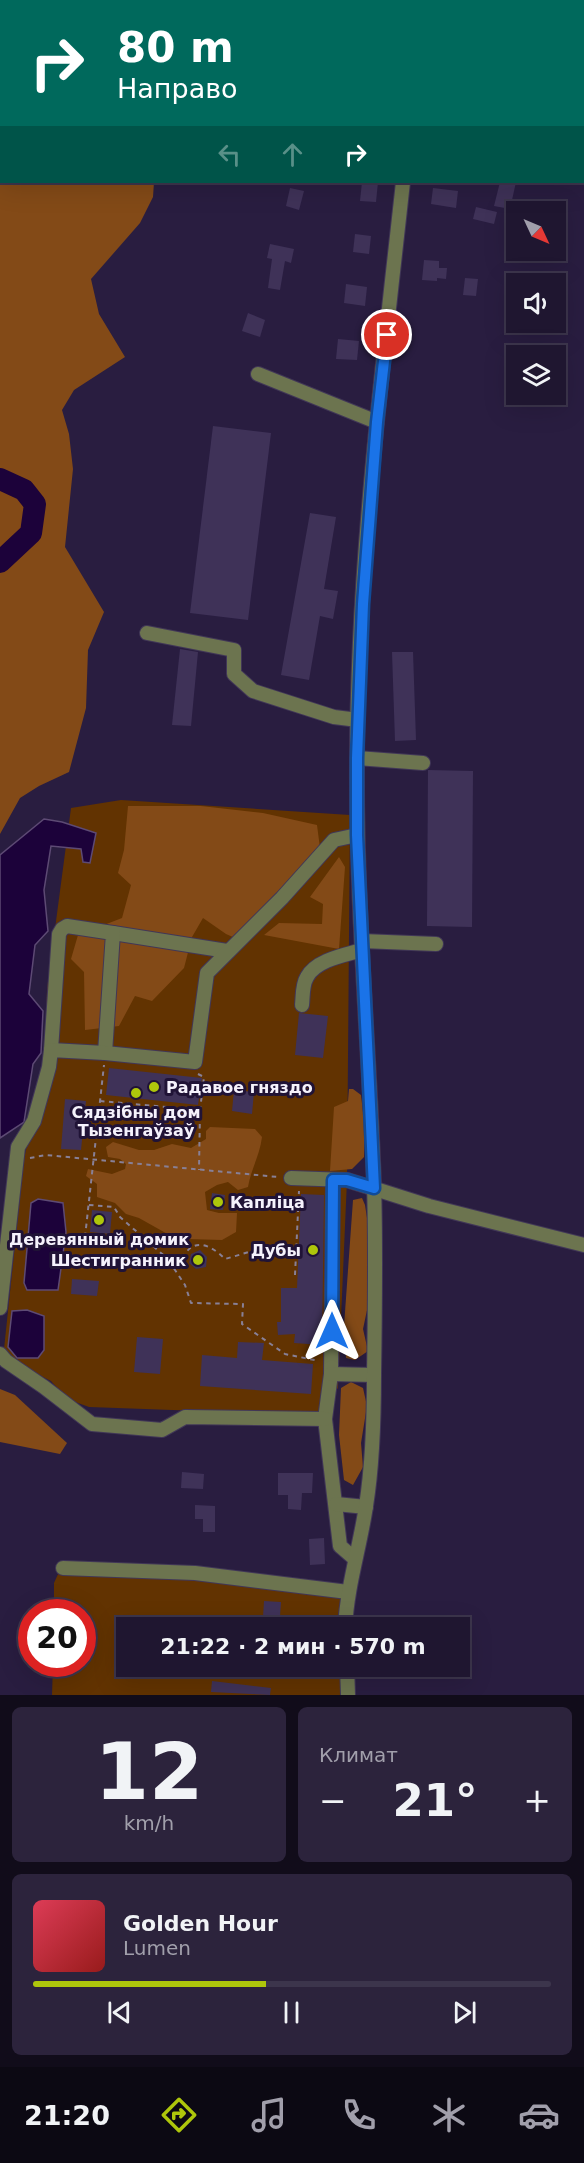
<!DOCTYPE html>
<html lang="ru">
<meta charset="utf-8">
<style>
body{margin:0;font-family:"DejaVu Sans",sans-serif;background:#2c233c;color:#f1f3f6;height:100vh;display:flex;flex-direction:column;font-size:22px;white-space:nowrap}
*{box-sizing:border-box;margin:0}
p{font-size:20px;color:#a19fab}
.icon{flex:none;width:33px;height:33px;fill:none;stroke:currentColor;stroke-width:2;stroke-linecap:round;stroke-linejoin:round}
.map{position:relative;height:1695px;overflow:hidden}
.sheet{display:flex;flex-direction:column;gap:12px;padding:12px;background:#110c1a;flex:1}
.sheet>*{flex:none}
.guide{position:absolute;left:0px;top:0px;width:585px;height:183px;box-shadow:0 6px 24px #0002,0 0 0 2px #3c354c;background:#00695c;color:#fff;overflow:hidden}
.needle{width:39px;rotate:134deg}
.controls{position:absolute;left:506px;top:201px;display:grid;gap:12px}
.controls a{display:grid;place-items:center;width:60px;height:60px;border-radius:0px;background:#1f1630;box-shadow:0 6px 24px #0002,0 0 0 2px #3c354c;font-size:30px}
.speed{position:absolute;left:18px;top:1599px;display:flex;gap:12px;font-size:30px;font-weight:700;text-align:center}
.speed>*{display:grid;place-content:center;width:78px;height:78px;border-radius:50%;background:#1f1630;box-shadow:0 6px 24px #0002,0 0 0 2px #3c354c;line-height:1}
.speed .limit{border:9px solid #d22;background:#fff;color:#111}
.pin{position:absolute;display:grid;place-items:center;width:51px;height:51px;color:#fff;margin:-26px;border:3px solid #fff;border-radius:50%;box-shadow:0 2px 6px #0007}
.me{position:absolute;width:66px;margin:-33px;rotate:0deg;stroke-linejoin:round;filter:drop-shadow(0 0 4px #0008)}
.turn{display:flex;align-items:center;gap:21px;height:126px;padding:0 18px;font-size:27px}
.turn .icon{width:78px;height:78px;stroke-width:2.5}
.turn b{display:block;font-size:42px;line-height:51px}
.lanes{display:flex;align-items:center;height:57px;padding:0 18px;background:#0003;justify-content:center;gap:30px;direction:ltr}
.lanes .off{opacity:.35}
.big{font-size:45px;font-weight:700;line-height:1.1}
.sheet .tile{flex:1;display:flex;flex-direction:column;justify-content:center;gap:9px;min-width:0;padding:0 21px;border-radius:9px;background:#2c233c}
.sheet .dial{align-items:center;gap:0}
.dial b{font-size:78px;line-height:1}
.song{display:flex;align-items:center;gap:18px}
.cover{width:72px;height:72px;border-radius:9px;background:linear-gradient(135deg,hsl(350 70% 55%),hsl(0 70% 35%))}
.played{height:6px;border-radius:3px;background:linear-gradient(90deg,#aec60b 45%,#3c354c 45%)}
.keys{display:flex;justify-content:space-around;direction:ltr}
.heat{display:flex;justify-content:space-between;align-items:center;font-size:33px;direction:ltr}
.sheet .tiles{flex:1;display:grid;gap:12px;grid-template-columns:1fr 1fr}
.tile:last-child{grid-column:span 2}
.trip{position:absolute;left:116px;top:1617px;width:354px;height:60px;border-radius:0px;background:#1f1630;box-shadow:0 6px 24px #0002,0 0 0 2px #3c354c;font-weight:700;line-height:60px;text-align:center}
.dock{display:flex;height:96px;justify-content:space-around;align-items:center;background:#0c0913;color:#a19fab}
.dock .icon{width:42px;height:42px}
.dock .selected{color:#aec60b}
.dock b{font-size:27px;color:#f1f3f6}
.map>svg:first-child{display:block}
</style>
<div class="map">
<svg width="584" height="1695" viewBox="0 0 584 1695">
<rect width="100%" height="100%" fill="#291d40"/>
<g fill="#623301">
<path d="M121,800L350,815L347,1180L338,1388L316,1415L89,1407L67,1399L51,1381L16,1364L4,1349L24,1159L45,1061L47,989L71,808Z"/>
<path d="M59,1572L342,1587L343,1627L126,1628V1666L345,1667L346,1695H52L53,1664H82V1612H54V1583Z"/>
</g>
<g fill="#834a17">
<path d="M0,0H177L2,2V182H154L153,197L140,223L91,279L99,314L125,357L74,390L62,410L69,434L73,469L65,547L104,612L88,650L86,708L69,772L39,786L20,798L0,834Z"/>
<path d="M128,806H201L263,813L317,825L320,848L235,938L226,934L203,918L192,937L184,968L152,1001L135,996L119,1026L85,1030L84,972L71,959L78,935L122,918L131,885L118,873L124,850Z"/>
<path d="M339,857L345,867L339,949L264,935L279,923L322,924L323,904L310,897Z"/>
<path d="M349,1089H353L361,1095L364,1121V1157L352,1169L330,1171L334,1107L348,1101Z"/>
<path d="M210,1127L255,1129L262,1137C260,1155 251,1169 248,1187L238,1190L228,1182L217,1185L205,1192L207,1210L219,1213H237L236,1232L222,1240L188,1239L171,1236L139,1218L126,1214L115,1203L97,1197V1184L86,1176L88,1169L112,1174L125,1169L126,1164L120,1159L108,1157L106,1147L113,1142L139,1150H154L172,1144L191,1148L206,1139V1131Z"/>
<path d="M362,1198L365,1205L369,1231L370,1296L363,1329L368,1351L355,1360L346,1358L344,1326L353,1200Z"/>
<path d="M351,1382L363,1388L367,1406L361,1443L363,1467L353,1485L344,1480L339,1435L341,1388Z"/>
<path d="M0,1389L15,1395L67,1443L60,1454L0,1442Z"/>
</g>
<g fill="#1c023a" stroke="#5d4a74" stroke-width="1.5">
<path d="M44,819L62,822L96,833L90,863L83,862L81,849L51,846L44,890L48,931L35,945L29,994L43,1011L41,1053L33,1064L24,1122L0,1138V855Z"/>
<path d="M38,1199L63,1203L66,1232L58,1290H27L24,1283L31,1203Z"/>
<path d="M27,1310L44,1316V1350L38,1358H17L8,1347L12,1311Z"/>
</g>
<g fill="none" stroke-linecap="round" stroke-linejoin="round">
<path stroke="#1c023a" stroke-width="22" d="M0,479L24,490L35,504L31,533L0,562"/>
</g>
<g fill="#3f3258">
<path d="M362,182H378L376,202L360,201Z"/>
<path d="M500,182H516L510,209L494,206Z"/>
<path d="M290,188L304,191L299,210L286,206Z"/>
<path d="M433,188L458,191L456,208L431,204Z"/>
<path d="M476,207L497,212L494,224L473,219Z"/>
<path d="M355,234L371,236L369,254L353,252Z"/>
<path d="M270,244L294,249L291,263L285,261L280,290L268,288L272,259L267,258Z"/>
<path d="M424,260L439,261V268H447L446,279L437,278V281L422,280Z"/>
<path d="M465,278L478,279L476,296L463,295Z"/>
<path d="M346,284L367,287L365,306L344,303Z"/>
<path d="M248,313L265,320L260,337L242,331Z"/>
<path d="M338,339L359,341L357,360L336,359Z"/>
<path d="M213,426L271,433L248,620L190,613Z"/>
<path d="M310,513L336,517L324,589L338,591L333,619L320,616L309,680L281,675Z"/>
<path d="M180,649L198,652L191,726L172,725Z"/>
<path d="M392,652H413L416,740L395,741Z"/>
<path d="M428,770L473,771L472,927L427,926Z"/>
<path d="M299,1013L328,1016L323,1058L295,1055Z"/>
<path d="M109,1068L202,1078L198,1105L106,1095Z"/>
<path d="M234,1090L254,1092L252,1114L232,1111Z"/>
<path d="M65,1099L86,1101L81,1150L61,1149Z"/>
<path d="M212,1193L225,1195L223,1210L210,1209Z"/>
<path d="M301,1194L324,1195L322,1345L294,1343L295,1334L278,1335L277,1322H281V1288H297Z"/>
<path d="M92,1210L112,1212L110,1234L90,1232Z"/>
<path d="M200,1250L207,1257L206,1267L196,1269L189,1263L191,1254Z"/>
<path d="M72,1279L99,1281L97,1296L71,1294Z"/>
<path d="M137,1337L163,1339L160,1374L134,1372Z"/>
<path d="M238,1342L264,1343L262,1360L313,1364L311,1394L200,1386L202,1355L237,1358Z"/>
<path d="M182,1472L204,1474L203,1489L181,1488Z"/>
<path d="M278,1473H313L312,1493H302L301,1510L288,1509V1495H278Z"/>
<path d="M195,1505L215,1506V1532H203V1519H195Z"/>
<path d="M324,1538L325,1564L310,1565L309,1539Z"/>
<path d="M264,1601L281,1602L280,1617H263Z"/>
<path d="M212,1681L271,1688L270,1695L211,1692Z"/>
</g>
<g fill="none" stroke-linecap="round" stroke-linejoin="round">
<g stroke="#413757" stroke-width="16">
<g id="minor">
<path d="M426,2V0"/>
<path d="M258,374L377,422"/>
<path d="M147,633L234,650V674L253,691L334,717L358,720"/>
<path d="M357,758L423,763"/>
<path d="M113,933L227,951"/>
<path d="M362,941L436,944"/>
<path d="M302,1005C303,996 302,985 307,977C316,960 345,955 362,950"/>
<path d="M51,1050L59,934L62,929L67,926L113,933L105,1053"/>
<path d="M291,1178L347,1180L429,1206L584,1245"/>
<path d="M333,1180L331,1374L325,1419L340,1546L355,1559"/>
<path d="M0,1308L18,1147L34,1121L49,1067L51,1050L105,1053L195,1062L207,973L282,898L334,840L357,835"/>
<path d="M0,1354L6,1361L44,1387L92,1424L162,1430L185,1417L325,1419"/>
<path d="M331,1374L374,1375"/>
<path d="M336,1504L366,1507"/>
<path d="M63,1568L195,1573L348,1592"/>
<path d="M345,1628C347,1586 360,1547 366,1506C373,1462 374,1418 374,1375C375,1312 376,1248 374,1185C369,1044 356,904 357,763C357,568 382,374 403,182"/>
<path d="M347,1666L348,1695"/>
</g>
</g>
<g stroke="#888097" stroke-width="2" stroke-dasharray="4.5 4.5" stroke-linecap="butt">
<path d="M198,1074L204,1077L200,1110L199,1170"/>
<path d="M100,1101L200,1110"/>
<path d="M30,1158L46,1155L278,1177"/>
<path d="M89,1205L114,1207L120,1217L169,1260L181,1261C192,1236 210,1244 225,1259L249,1252L296,1255"/>
<path d="M85,1237L104,1065"/>
<path d="M169,1261L185,1285L191,1303L243,1304L242,1324L285,1354L319,1361"/>
<path d="M295,1275L299,1191"/>
</g>
<use href="#minor" stroke="#6c744f" stroke-width="14"/>
</g>
<g fill="none" stroke-linecap="round" stroke-linejoin="round">
<g stroke="#114b97" stroke-width="15">
<path id="route" d="M332,1331L333,1180H347L374,1188L357,835V758L363,604L377,422L387,335"/>
</g>
<use href="#route" stroke="#1a73e8" stroke-width="10"/>
</g>
<g fill="#aec60b" stroke="#201336" stroke-width="2">
<circle cx="154" cy="1087" r="6"/>
<circle cx="136" cy="1093" r="6"/>
<circle cx="218" cy="1202" r="6"/>
<circle cx="99" cy="1220" r="6"/>
<circle cx="313" cy="1250" r="6"/>
<circle cx="198" cy="1260" r="6"/>
</g>
<g text-anchor="middle" stroke-width="6" stroke-linejoin="round" paint-order="stroke">
<g font-size="16" font-weight="bold" fill="#f5f2fc" stroke="#201336" text-anchor="start">
<text x="166" y="1093">Радавое гняздо</text>
<text x="136" y="1118" text-anchor="middle">Сядзібны дом<tspan x="136" dy="18">Тызенгаўзаў</tspan></text>
<text x="230" y="1208">Капліца</text>
<text x="99" y="1245" text-anchor="middle">Деревянный домик</text>
<text x="301" y="1256" text-anchor="end">Дубы</text>
<text x="186" y="1266" text-anchor="end">Шестигранник</text>
</g>
</g>
</svg>
<div class="controls">
<a><svg class="needle" viewBox="-14 -14 28 28"><path d="M0-13l5 13h-10z" fill="#e53935"/><path d="M0 13l5-13h-10z" fill="#a19fab"/></svg></a>
<a><svg class="icon" aria-label="sound" viewBox="0 0 24 24"><path d="M4 9h4l5-4v14l-5-4H4zM17 9q2 3 0 6"/></svg></a>
<a><svg class="icon" aria-label="layers" viewBox="0 0 24 24"><path d="M12 4l9 5-9 5-9-5zM3 14l9 5 9-5"/></svg></a>
</div>
<div class="speed"><div class="limit">20</div></div>
<div class="pin" style="left:387px;top:335px;background:#d93025"><svg class="icon" aria-label="arrive" viewBox="0 0 24 24"><path d="M6 21V4h12l-3 4 3 4H6"/></svg></div>
<svg class="me" style="left:332px;top:1331px" viewBox="-20 -20 40 40"><path d="M0-17L14 15 0 8-14 15z" fill="#1a73e8" stroke="#fff" stroke-width="4"/></svg>
<div class="trip">21:22 · 2 мин · 570 m</div>
<div class="guide">
<div class="turn"><svg class="icon" aria-label="right" viewBox="0 0 24 24"><path d="M7 20v-9h11M14 6l5 5-5 5"/></svg><div><b>80 m</b>Направо</div></div>
<div class="lanes"><svg class="icon off" aria-label="left" viewBox="0 0 24 24"><path d="M17 20v-9H6M10 6l-5 5 5 5"/></svg><svg class="icon off" aria-label="ahead" viewBox="0 0 24 24"><path d="M12 20V5M6 11l6-6 6 6"/></svg><svg class="icon" aria-label="right" viewBox="0 0 24 24"><path d="M7 20v-9h11M14 6l5 5-5 5"/></svg></div>
</div>
</div>
<section class="sheet">
<div class="tiles">
<div class="tile dial"><b>12</b><p>km/h</p></div>
<div class="tile"><p>Климат</p>
<div class="heat"><a>−</a><b class="big">21°</b><a>+</a></div>
</div>
<div class="tile">
<div class="song"><i class="cover"></i><div><b>Golden Hour</b><p>Lumen</p></div></div>
<div class="played"></div>
<div class="keys"><svg class="icon" aria-label="previous" viewBox="0 0 24 24"><path d="M18 5L8 12l10 7zM5 5v14"/></svg><svg class="icon" aria-label="pause" viewBox="0 0 24 24"><path d="M8 5v14M16 5v14"/></svg><svg class="icon" aria-label="next" viewBox="0 0 24 24"><path d="M6 5l10 7-10 7zM19 5v14"/></svg></div>
</div>
</div>
</section>
<nav class="dock">
<b>21:20</b>
<svg class="icon selected" aria-label="directions" viewBox="0 0 24 24"><path d="M12 3l9 9-9 9-9-9zM9 14v-3h6M13 9l2 2-2 2"/></svg>
<svg class="icon" aria-label="music" viewBox="0 0 24 24"><path d="M9 18V5l10-2v13"/><circle cx="6" cy="18" r="3"/><circle cx="16" cy="16" r="3"/></svg>
<svg class="icon" aria-label="phone" viewBox="0 0 24 24"><path d="M5 4h4l2 5-3 2q2 4 5 5l2-3 5 2v4C11 20 4 13 5 4z"/></svg>
<svg class="icon" aria-label="climate" viewBox="0 0 24 24"><path d="M12 3v18M4 7l16 10M4 17L20 7"/></svg>
<svg class="icon" aria-label="car" viewBox="0 0 24 24"><path d="M5 17H2v-5l4-1 3-4h7l3 4 3 1v5h-3M9 17h6M6 11h13"/><circle cx="7" cy="17" r="2"/><circle cx="17" cy="17" r="2"/></svg>
</nav>
